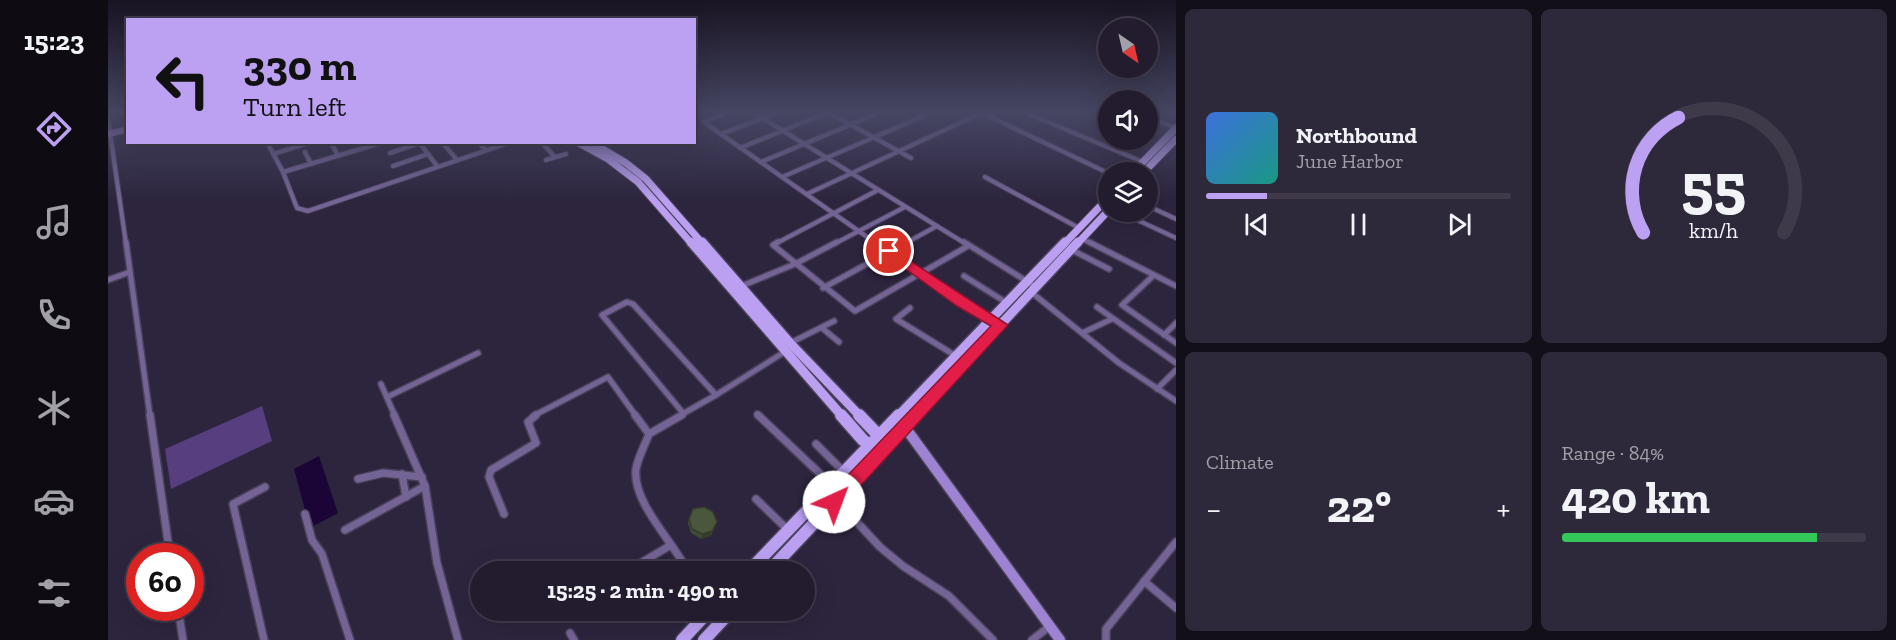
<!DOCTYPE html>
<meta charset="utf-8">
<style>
body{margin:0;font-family:"Zilla Slab",serif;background:#2e293a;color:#f1f3f6;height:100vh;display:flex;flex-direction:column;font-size:22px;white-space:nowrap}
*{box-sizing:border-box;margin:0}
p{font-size:20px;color:#a2a1aa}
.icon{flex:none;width:33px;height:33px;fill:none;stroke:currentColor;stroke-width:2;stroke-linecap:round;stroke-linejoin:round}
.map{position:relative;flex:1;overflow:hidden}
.details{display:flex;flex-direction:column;gap:9px;padding:9px;background:#130f19;width:720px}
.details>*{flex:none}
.hud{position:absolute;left:18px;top:18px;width:570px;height:126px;border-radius:0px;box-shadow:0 6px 24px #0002,0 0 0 2px #3f3a4a;background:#bca0f2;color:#111;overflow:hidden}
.needle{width:39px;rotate:146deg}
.fabs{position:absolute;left:990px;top:18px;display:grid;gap:12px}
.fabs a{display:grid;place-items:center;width:60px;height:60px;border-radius:50%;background:#221c2e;box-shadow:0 6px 24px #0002,0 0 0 2px #3f3a4a;font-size:30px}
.speed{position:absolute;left:18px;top:543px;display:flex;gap:12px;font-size:30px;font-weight:700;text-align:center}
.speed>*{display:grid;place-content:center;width:78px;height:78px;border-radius:50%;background:#221c2e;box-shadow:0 6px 24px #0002,0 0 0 2px #3f3a4a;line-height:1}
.speed .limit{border:9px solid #d22;background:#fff;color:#111}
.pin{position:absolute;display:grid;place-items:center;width:51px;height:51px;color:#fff;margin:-26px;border:3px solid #fff;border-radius:50%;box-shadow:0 2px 6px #0007}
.me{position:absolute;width:66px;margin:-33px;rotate:43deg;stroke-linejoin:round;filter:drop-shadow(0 0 4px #0008)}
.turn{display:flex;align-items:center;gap:21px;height:126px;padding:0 18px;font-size:27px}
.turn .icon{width:78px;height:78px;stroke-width:2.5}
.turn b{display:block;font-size:42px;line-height:51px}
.big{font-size:45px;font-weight:700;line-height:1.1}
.details .card{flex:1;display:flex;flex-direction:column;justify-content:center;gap:9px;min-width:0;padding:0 21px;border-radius:9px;background:#2e293a}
.details .dial{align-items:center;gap:0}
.dial svg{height:156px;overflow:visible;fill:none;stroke:#3f3a4a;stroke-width:7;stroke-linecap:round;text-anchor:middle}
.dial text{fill:#f1f3f6;stroke:none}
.song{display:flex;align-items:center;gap:18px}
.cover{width:72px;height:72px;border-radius:9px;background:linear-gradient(135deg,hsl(220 70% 55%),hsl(170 70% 35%))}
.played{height:6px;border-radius:3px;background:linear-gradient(90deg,#bca0f2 20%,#3f3a4a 20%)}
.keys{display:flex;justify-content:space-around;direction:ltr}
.heat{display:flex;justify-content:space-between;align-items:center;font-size:33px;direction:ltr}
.charge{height:9px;border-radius:4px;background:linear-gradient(90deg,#34c759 84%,#3f3a4a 0)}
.details .tiles{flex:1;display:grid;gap:9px;grid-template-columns:repeat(2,1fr)}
.trip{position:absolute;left:362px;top:561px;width:345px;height:60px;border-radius:30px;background:#221c2e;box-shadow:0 6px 24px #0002,0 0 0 2px #3f3a4a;font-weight:700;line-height:60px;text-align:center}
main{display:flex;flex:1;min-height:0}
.tab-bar{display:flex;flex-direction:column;width:108px;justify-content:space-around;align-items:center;background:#0e0b12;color:#a2a1aa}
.tab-bar .icon{width:42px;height:42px}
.tab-bar .active{color:#bca0f2}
.tab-bar b{font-size:27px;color:#f1f3f6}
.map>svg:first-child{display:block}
</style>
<main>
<nav class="tab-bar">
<b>15:23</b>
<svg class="icon active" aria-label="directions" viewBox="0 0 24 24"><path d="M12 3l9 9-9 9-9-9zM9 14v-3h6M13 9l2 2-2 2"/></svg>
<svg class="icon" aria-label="music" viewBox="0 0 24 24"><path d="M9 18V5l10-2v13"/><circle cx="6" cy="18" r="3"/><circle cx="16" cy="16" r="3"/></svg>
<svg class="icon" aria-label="phone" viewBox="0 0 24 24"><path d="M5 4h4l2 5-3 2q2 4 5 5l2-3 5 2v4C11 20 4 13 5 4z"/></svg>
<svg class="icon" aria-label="climate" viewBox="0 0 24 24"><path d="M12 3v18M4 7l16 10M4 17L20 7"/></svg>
<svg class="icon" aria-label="car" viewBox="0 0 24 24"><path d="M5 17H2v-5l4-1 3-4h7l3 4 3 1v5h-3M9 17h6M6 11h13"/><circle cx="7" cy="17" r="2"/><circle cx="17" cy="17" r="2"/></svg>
<svg class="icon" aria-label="filters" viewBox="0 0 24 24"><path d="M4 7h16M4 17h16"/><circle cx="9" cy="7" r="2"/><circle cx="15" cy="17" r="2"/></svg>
</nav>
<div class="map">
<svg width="1068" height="640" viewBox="0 0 1068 640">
<rect width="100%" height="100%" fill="#2d253e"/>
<path fill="#563e7f" d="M154,406L164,441L63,489L57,449Z"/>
<path fill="#1b0436" d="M211,456L230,513L202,528L186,469Z"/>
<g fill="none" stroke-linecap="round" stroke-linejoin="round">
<g stroke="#494159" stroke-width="6">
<g id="street-far2">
<path d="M623,111L596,122L769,244"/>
<path d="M643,111L858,244"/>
<path d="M718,111L803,158"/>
<path d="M870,111L1000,173"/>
<path d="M914,111L1035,162"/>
<path d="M880,116L891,111"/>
<path d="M1040,117L1068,128"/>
<path d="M0,118L18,244"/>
<path d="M613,134L673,111"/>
<path d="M159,142L175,172L276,142"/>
<path d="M311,142L329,166"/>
<path d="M334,142L349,160"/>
<path d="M370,142L378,150"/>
<path d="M433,142L447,157"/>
<path d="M224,144L230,156"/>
<path d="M632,148L723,111"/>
<path d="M197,152L203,164"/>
<path d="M282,153L312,143"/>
<path d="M165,154L204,142"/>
<path d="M438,160L458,154"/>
<path d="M653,162L775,111"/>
<path d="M285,166L320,154"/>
<path d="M175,172L189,208L200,211L403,142"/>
<path d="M674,177L827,111"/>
<path d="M877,177L971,228"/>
<path d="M699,194L873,113"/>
<path d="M1040,206L1068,219"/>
<path d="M1012,212L1068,238"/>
<path d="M974,239L984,244"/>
<path d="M667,244L770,190"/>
<path d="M726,244L797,207"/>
<path d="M796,244L829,226"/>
</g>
</g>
<g stroke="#494159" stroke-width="8">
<g id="street-far1">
<path d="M18,242L42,416"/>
<path d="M670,242L665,245L747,311L860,246"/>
<path d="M766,242L891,327"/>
<path d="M856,242L928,287"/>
<path d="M981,242L1068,286"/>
<path d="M964,250L1001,269"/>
<path d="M1046,275L1014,305L1068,343"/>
<path d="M856,276L899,303"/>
<path d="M0,280L22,272"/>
<path d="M631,287L687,264L729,242"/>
<path d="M715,288L799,242"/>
<path d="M923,292L1011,363L1068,401"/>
<path d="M989,307L1068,363"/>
<path d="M802,308L788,319L848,356"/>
<path d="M714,328L731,342"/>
<path d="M974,333L1004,319"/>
<path d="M1056,335L1068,323"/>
<path d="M682,343L726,321"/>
<path d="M273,384L287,416"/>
<path d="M1049,389L1068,370"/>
<path d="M279,397L370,353"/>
<path d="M575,413L494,315L519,302L525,304L608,395L678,351"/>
<path d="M649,414L652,416"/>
<path d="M425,416L500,377L528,416"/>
<path d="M571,416L608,395"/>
</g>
</g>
<g stroke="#494159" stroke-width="10">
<g id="street">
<path d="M42,415L62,556"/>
<path d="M286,415L317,486L329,563L350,640"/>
<path d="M527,415L541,434C537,445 530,457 528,469C524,503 566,542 580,572"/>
<path d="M650,415L724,485"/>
<path d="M541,434L574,415"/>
<path d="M708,444L737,473"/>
<path d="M294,474L298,497"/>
<path d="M250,479L275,473L314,477"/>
<path d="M734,496L746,519L772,547L795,566L841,596L885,640"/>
<path d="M648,499L679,529"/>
<path d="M197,514L204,540L214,554L242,640"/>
<path d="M396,514L381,477L383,470L428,443L420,422L428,415"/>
<path d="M237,530L317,486"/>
<path d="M531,564L563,545"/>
<path d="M1036,581L1068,608"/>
<path d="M70,608L75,640"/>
<path d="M579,610L589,621"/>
<path d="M462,633L466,640"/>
<path d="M156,640L125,504L157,487"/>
<path d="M924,640L942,626"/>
<path d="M998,640V629L1068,542"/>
</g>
</g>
<g stroke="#494159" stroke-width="8">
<path id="secondary-far1" d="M0,134L20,129"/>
</g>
<g stroke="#494159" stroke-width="13">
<path id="secondary" d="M793,427L802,434L952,640"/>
</g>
<g stroke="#494159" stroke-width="9">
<g id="primary-far2">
<path d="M469,142L500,159L530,182L584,244"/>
<path d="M483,142L518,163L538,179L595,244"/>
<path d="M1025,172L1068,128"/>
<path d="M1036,172L1068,139"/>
<path d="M956,244L1000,198"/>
<path d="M969,244L1000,211"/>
</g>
</g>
<g stroke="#494159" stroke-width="12">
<g id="primary-far1">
<path d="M583,242L734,416"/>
<path d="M594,242L682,343L752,416"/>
<path d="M790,416L957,242"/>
<path d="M807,416L970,242"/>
</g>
</g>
<g stroke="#494159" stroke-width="15">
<g id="primary">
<path d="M733,415L755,440L766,448"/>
<path d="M751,415L774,439"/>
<path d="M640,572L791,415"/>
<path d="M660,572L808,415"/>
<path d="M574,640L602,610"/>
<path d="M596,640L624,610"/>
</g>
</g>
<use href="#street-far2" stroke="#746495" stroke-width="4"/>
<use href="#street-far1" stroke="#746495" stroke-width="5"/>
<use href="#street" stroke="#746495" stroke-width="7"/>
<use href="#secondary-far1" stroke="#9e83d2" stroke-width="6"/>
<use href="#secondary" stroke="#9e83d2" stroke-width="10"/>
<use href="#primary-far2" stroke="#bba0f2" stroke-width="7"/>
<use href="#primary-far1" stroke="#bba0f2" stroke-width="9"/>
<use href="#primary" stroke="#bba0f2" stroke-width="12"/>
</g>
<path fill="#404b34" d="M581,519L609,522L603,536L593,539L583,533L580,523Z"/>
<path fill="#343d2a" d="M609,522L603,536L593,539L594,534Z"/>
<path fill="#4a573c" stroke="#343d2a" stroke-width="1.5" d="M596,507L605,512L609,522L604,531L594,534L584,529L581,519L585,509Z"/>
<linearGradient id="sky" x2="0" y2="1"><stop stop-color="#191422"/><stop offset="0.56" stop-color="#464663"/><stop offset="1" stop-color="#464663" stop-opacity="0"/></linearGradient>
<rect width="1068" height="200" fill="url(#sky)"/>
<path fill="#e11d48" stroke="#92132f" stroke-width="1.5" d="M781,247L900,325L732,508L726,510L720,508L717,502L720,496L883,326L849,306L777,254V248Z"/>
</svg>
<div class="fabs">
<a><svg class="needle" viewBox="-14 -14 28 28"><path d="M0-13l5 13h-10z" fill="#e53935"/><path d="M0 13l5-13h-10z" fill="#a2a1aa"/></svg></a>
<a><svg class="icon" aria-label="sound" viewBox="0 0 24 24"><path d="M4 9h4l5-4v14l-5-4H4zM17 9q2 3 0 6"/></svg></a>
<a><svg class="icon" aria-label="layers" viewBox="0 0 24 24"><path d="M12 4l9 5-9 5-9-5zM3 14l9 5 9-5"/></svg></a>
</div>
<div class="speed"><div class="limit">60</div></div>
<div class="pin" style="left:781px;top:251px;background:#d93025"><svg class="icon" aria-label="arrive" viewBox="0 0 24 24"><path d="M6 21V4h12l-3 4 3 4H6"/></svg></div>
<svg class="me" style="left:726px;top:502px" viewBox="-20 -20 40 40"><circle r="19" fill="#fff"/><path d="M0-13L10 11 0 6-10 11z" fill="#e11d48"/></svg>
<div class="trip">15:25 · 2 min · 490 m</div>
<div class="hud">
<div class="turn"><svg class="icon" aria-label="left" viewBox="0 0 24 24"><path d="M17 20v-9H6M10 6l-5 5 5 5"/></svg><div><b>330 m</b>Turn left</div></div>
</div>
</div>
<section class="details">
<div class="tiles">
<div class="card">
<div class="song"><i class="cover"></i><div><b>Northbound</b><p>June Harbor</p></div></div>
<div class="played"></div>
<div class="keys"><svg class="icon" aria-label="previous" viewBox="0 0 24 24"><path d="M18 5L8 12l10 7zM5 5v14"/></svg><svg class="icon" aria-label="pause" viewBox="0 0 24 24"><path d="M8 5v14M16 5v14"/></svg><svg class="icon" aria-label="next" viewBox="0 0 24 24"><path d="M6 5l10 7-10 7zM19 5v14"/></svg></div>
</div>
<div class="card dial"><svg viewBox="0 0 100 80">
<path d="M14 69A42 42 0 1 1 86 69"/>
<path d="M14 69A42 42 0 0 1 32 10" stroke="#bca0f2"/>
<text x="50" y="56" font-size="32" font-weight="700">55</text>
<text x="50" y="72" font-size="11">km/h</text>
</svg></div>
<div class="card"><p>Climate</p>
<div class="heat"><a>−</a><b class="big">22°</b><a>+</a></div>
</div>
<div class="card"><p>Range · 84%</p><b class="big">420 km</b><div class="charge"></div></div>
</div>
</section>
</main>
